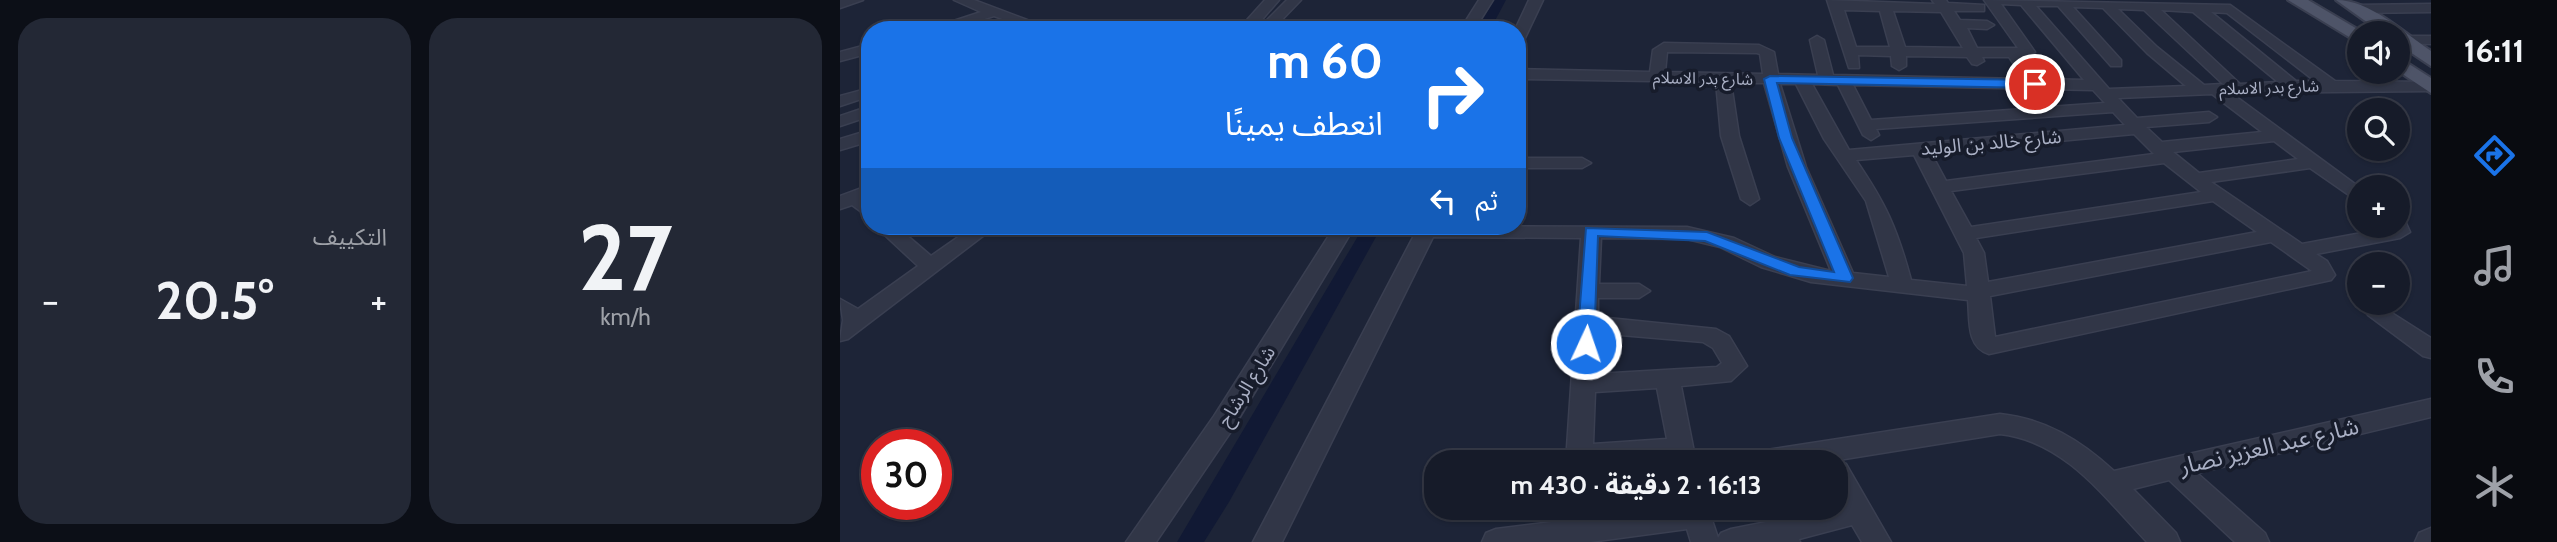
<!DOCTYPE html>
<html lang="ar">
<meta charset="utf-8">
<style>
body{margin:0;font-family:Cabin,"Noto Sans Arabic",sans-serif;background:#232835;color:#f1f3f6;direction:rtl;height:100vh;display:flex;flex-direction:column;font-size:26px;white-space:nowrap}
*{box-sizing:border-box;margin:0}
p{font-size:23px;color:#9ea1a8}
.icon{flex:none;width:38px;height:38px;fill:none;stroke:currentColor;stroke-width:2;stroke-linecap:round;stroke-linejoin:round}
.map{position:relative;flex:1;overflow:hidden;direction:ltr}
.sheet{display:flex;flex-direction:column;gap:18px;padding:18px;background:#0c0f17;width:840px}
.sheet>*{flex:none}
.guide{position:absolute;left:21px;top:21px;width:665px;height:214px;border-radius:28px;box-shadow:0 2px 5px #0004,0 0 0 2px #353946;direction:rtl;background:#1a73e8;color:#fff;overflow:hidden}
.controls{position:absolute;left:1507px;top:21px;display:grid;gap:14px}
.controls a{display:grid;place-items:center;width:63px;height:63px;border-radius:50%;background:#161b29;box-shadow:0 2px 5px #0004,0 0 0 2px #353946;font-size:35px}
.speed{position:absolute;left:21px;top:429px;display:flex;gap:14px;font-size:35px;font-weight:700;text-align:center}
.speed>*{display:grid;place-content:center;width:91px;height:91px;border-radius:50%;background:#161b29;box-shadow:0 2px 5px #0004,0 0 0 2px #353946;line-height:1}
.speed .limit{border:10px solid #d22;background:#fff;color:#111}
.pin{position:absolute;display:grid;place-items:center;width:60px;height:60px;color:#fff;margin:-30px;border:4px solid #fff;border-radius:50%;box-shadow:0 2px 7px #0007}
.me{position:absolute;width:77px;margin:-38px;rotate:3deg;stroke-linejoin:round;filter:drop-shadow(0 0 5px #0008)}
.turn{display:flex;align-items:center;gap:24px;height:147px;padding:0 28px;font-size:32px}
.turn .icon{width:91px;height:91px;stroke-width:2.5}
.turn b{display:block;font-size:49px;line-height:60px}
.then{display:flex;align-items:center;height:66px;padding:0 28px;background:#0003;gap:14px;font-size:26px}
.big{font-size:52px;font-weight:700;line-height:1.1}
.sheet .widget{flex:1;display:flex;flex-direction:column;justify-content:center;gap:10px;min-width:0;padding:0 24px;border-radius:28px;background:#232835}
.sheet .dial{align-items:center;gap:0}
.dial b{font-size:91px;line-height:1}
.heat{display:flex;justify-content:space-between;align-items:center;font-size:38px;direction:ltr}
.sheet .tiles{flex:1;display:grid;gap:18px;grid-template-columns:repeat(2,1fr)}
.trip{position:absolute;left:584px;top:450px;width:424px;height:70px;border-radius:28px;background:#161b29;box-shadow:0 2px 5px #0004,0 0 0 2px #353946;font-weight:700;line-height:70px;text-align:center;direction:rtl}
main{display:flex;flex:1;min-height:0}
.dock{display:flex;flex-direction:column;width:126px;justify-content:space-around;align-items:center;background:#090b10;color:#9ea1a8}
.dock .icon{width:49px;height:49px}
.dock .on{color:#1a73e8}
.dock b{font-size:32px;color:#f1f3f6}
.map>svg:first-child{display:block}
</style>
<main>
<nav class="dock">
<b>16:11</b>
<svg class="icon on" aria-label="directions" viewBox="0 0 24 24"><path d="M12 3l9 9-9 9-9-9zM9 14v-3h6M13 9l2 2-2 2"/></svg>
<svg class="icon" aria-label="music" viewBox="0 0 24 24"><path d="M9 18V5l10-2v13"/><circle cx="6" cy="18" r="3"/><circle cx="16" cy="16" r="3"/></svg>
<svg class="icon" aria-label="phone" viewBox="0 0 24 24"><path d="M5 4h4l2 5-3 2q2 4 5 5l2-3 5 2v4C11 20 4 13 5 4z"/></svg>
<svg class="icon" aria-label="climate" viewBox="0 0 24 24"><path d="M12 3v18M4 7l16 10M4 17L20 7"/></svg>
</nav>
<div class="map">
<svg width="1591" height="542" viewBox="0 0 1591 542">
<rect width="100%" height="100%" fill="#1d2437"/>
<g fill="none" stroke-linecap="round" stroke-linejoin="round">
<g fill="#111934" fill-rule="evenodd">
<path d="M654,0H666L650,30H637Z"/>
<path d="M524,226H542L389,502L364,542H337Z"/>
</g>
<g stroke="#3a3f51" stroke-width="3">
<g id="minor">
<path d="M0,0H23L0,8Z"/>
<path d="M114,0H134L214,30H193L154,16L109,30H86L141,12Z"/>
<path d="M425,0H439L413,30H398Z"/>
<path d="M447,0H461L432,30H417Z"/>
<path d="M639,0H653L634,30H620Z"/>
<path d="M689,0H703L684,40L677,44L675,30Z"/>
<path d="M987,0L1095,4L1092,0H1106L1108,3L1144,5V11H1114L1120,20L1147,21L1154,25L1147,29L1127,28L1137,48H1178L1144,0L1390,5L1495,81L1591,82L1589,91L1391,93L1519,187V202L1470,168L1371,182L1462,244L1549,228L1558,226V219L1565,221L1570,232L1560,238L1476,254L1487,261L1495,275L1491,280L1149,354C1126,347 1130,320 1128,300L971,282L921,267L880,247L847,239L761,238L759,284H799L810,291L799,298H758V317L876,329L889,336L907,366L891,381L841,386L856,462H832L831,459L726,462L741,238L593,237L442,542H413L579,226L847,227L894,238L935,257L991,271L948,167L924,83H891L899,136L919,199L910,205L901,199L881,136L876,82L677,79V69L810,72L813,50L824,43L919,45L934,52L938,74L978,75L970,40L977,36L984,40L993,75L1184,79L1169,57H1142L1144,61L1137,65L1132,64L1127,57L1066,56V66L1059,70L1052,66L1051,56L1018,55L1019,68H1009ZM1161,4L1181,5L1244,80L1199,79L1183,57L1195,52ZM1196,6H1218L1271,66H1281V60L1233,7L1263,8L1307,53L1346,86L1269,89ZM1278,9L1304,10L1383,84L1364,85L1317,47ZM1004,10L1040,11L1050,47H1016ZM1321,10L1353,12L1438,82L1400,84ZM1053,11L1101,12L1123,48L1065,47ZM1371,12L1387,13L1475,81H1456ZM827,52L917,53L920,54L923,74L825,72ZM940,84H956L984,139L1026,201L1049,277L1013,273L966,167ZM972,84L998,85L1023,135L1031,140L1039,135L1036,129L1273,112L1285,125L1009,150ZM1013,85L1253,90L1265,103L1031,120ZM1372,94L1422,132L1322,142L1306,127L1369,122L1377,117L1369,112L1297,118L1278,98ZM1294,134L1314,154L1106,181L1091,153ZM1434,141L1458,159L1359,173L1333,152ZM1074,155L1124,253L1127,286L1071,280C1057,228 1046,204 1016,160ZM1324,163L1361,192L1131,227L1111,191ZM1373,201L1417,232L1148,282L1144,253L1136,238ZM1431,242L1472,271L1155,337L1150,296ZM757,333L863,342L873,348L882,363L877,367L756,374ZM817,388L827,439L753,444L755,392Z"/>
<path d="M1591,4V12L1517,13L1510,9L1517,5Z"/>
<path d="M1562,36H1591V44L1558,43V37Z"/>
<path d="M30,44V53L0,61V52Z"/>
<path d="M30,88V96L0,106V96Z"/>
<path d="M30,106V116L0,126V116Z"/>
<path d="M30,130V141L0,150V139Z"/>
<path d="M677,158H742L751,163L742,168H677Z"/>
<path d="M30,185V198L27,199L30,218L12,205L0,209V196Z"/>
<path d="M35,226H56L91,256L134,226H156L8,339L0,341L3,320L0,299L18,309L78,266Z"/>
<path d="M495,226H515L392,430L316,542H286L374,416Z"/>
<path d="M1536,303L1591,338V358L1583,356L1528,315L1525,310L1528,305Z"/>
<path d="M1591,399V417L1357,473L1425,533L1429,542H1395L1329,480L1293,489L1336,533L1340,542H1307C1265,498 1225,441 1160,434L986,462H907L911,454L920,451L1160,414C1206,419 1240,440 1274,471Z"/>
<path d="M996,461L1006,464L1051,542H1022L1012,525L959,539L960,542H851L847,529L750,542H642L646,533L656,529L728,520V508H756L757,517L829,508H868L878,538L881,533L891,529L996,508L1000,504L996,496L993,462Z"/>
<path d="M1591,528V542H1575L1579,533Z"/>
</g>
</g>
<g stroke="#3a3f51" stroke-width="4">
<g id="major">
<path d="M1448,0H1468L1524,33H1519V43Z"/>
<path d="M1496,0C1530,0 1563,32 1591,51V66L1558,44V33H1542Z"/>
<path d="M1558,57L1591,78V93L1558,71Z"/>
</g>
</g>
<use href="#minor" fill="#313647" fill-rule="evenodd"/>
<use href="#major" fill="#4e5468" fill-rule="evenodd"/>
</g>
<path fill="#1a73e8" stroke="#114b97" stroke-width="2" d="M930,76L1195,80L1201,84L1195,88L937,83L952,138L1013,278L1010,282L950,275L865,241L758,236L754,344L752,348H739L737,344L746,228L867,232L959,267L994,272L939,138L924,79Z"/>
<g text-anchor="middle" stroke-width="7" stroke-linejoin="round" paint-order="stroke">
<g font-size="16" fill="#aab0c5" stroke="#171c2b">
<text transform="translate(863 78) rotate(1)" y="6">شارع بدر الاسلام</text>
<text transform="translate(1429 87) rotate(-2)" y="6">شارع بدر الاسلام</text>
</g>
<g font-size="19" fill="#aab0c5" stroke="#171c2b">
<text transform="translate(1151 142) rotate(-5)" y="7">شارع خالد بن الوليد</text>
<text transform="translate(406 386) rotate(-58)" y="7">شارع الرشاح</text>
</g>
<g font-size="23" fill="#aab0c5" stroke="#171c2b">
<text transform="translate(1429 446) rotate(-13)" y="8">شارع عبد العزيز نصار</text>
</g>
</g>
</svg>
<div class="controls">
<a><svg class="icon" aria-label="sound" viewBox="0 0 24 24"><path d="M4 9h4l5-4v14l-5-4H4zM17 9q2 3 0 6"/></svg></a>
<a><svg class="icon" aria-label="search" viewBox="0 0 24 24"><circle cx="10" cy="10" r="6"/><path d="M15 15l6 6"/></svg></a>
<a>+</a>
<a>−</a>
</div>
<div class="speed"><div class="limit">30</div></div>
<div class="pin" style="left:1195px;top:84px;background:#d93025"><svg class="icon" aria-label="arrive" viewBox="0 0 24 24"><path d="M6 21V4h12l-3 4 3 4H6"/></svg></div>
<svg class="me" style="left:746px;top:344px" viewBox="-20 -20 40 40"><circle r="17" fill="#1a73e8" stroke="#fff" stroke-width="3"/><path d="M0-11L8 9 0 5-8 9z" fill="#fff"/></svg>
<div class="trip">16:13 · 2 دقيقة · 430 m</div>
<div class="guide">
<div class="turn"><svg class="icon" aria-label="right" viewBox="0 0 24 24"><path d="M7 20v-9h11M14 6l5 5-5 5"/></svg><div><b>60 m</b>انعطف يمينًا</div></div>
<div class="then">ثم<svg class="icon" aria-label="left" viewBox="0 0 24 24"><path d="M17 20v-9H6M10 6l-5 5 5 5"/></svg></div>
</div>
</div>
<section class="sheet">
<div class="tiles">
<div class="widget dial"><b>27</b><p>km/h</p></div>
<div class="widget"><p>التكييف</p>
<div class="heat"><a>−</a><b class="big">20.5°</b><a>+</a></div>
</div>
</div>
</section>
</main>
